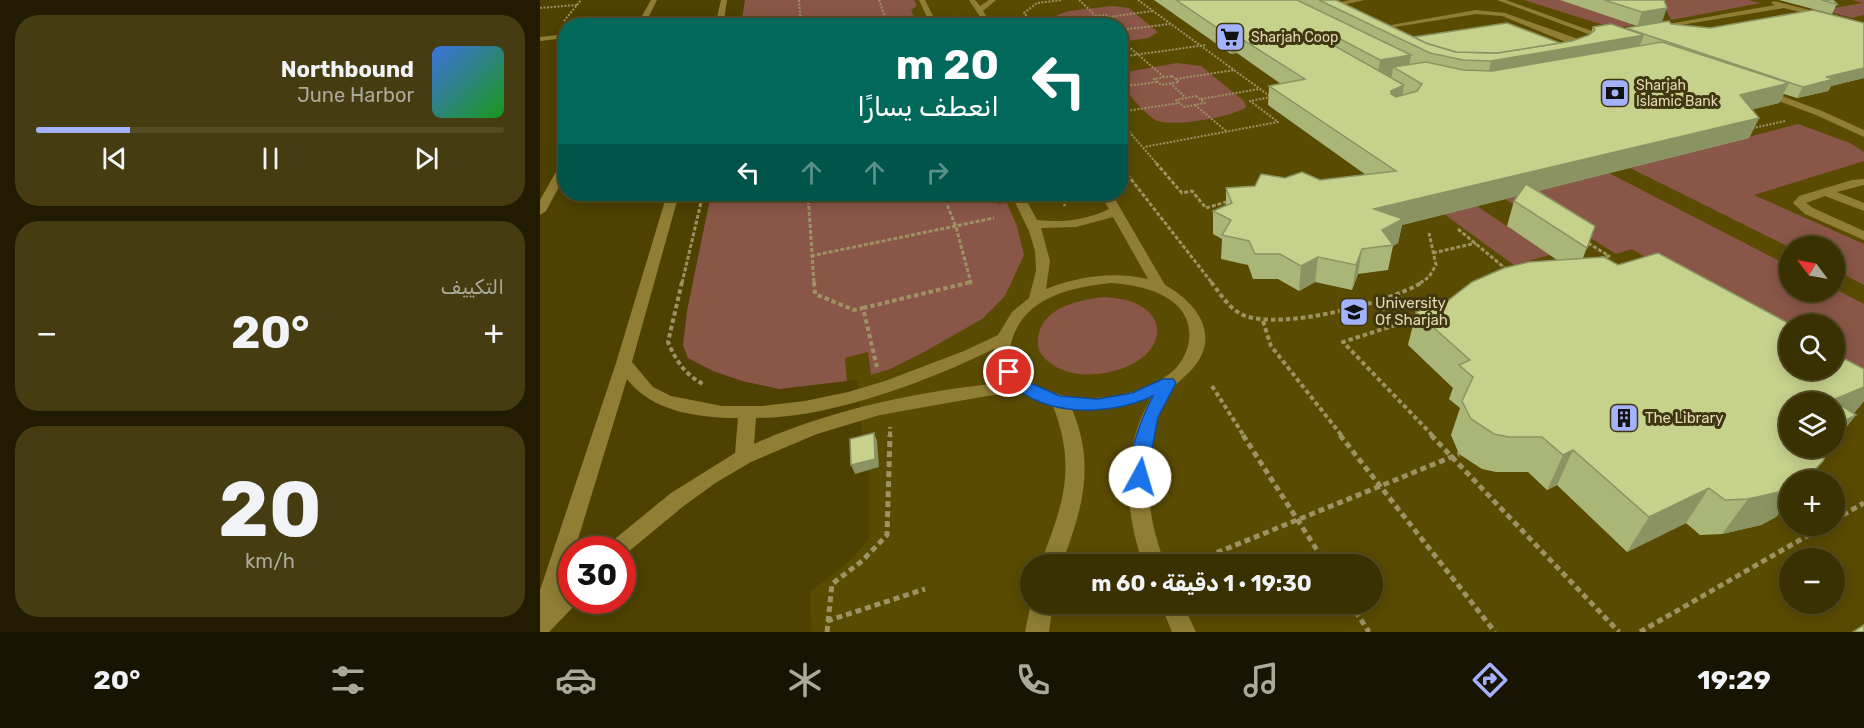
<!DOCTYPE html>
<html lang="ar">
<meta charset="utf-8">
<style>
body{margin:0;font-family:Rubik,"Noto Sans Arabic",sans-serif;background:#453d11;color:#f1f3f6;direction:rtl;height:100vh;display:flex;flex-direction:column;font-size:22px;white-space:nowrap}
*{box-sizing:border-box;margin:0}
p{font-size:20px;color:#aba999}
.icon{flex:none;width:33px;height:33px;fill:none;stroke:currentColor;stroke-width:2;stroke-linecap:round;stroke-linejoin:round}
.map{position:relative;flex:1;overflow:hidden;direction:ltr}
.sheet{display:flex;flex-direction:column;gap:15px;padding:15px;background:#201b01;width:540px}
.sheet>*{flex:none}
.hud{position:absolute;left:18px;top:18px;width:570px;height:183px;border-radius:24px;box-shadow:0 3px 15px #0003,0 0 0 2px #544c24;direction:rtl;background:#00695c;color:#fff;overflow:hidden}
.needle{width:39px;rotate:302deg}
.fabs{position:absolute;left:1239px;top:236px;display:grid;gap:12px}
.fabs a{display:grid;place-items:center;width:66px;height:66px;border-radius:50%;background:#3a3102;box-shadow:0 3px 15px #0003,0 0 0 2px #544c24;font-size:30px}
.speed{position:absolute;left:18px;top:536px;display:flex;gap:12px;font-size:30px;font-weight:700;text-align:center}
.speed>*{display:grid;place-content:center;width:78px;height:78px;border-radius:50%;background:#3a3102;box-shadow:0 3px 15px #0003,0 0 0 2px #544c24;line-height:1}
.speed .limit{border:9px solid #d22;background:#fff;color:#111}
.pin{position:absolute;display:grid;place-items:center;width:51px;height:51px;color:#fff;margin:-26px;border:3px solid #fff;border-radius:50%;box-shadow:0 2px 6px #0007}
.me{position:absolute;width:66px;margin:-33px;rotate:6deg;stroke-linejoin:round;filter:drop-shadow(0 0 4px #0008)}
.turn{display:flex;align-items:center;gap:21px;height:126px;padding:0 30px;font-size:27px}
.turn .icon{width:78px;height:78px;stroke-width:2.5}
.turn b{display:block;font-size:42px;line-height:51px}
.lanes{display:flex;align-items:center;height:57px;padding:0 30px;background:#0003;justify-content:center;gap:30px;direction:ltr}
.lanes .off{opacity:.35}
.big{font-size:45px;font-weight:700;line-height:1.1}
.sheet .tile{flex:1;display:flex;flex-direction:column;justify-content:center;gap:9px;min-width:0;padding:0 21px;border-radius:24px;background:#453d11}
.sheet .dial{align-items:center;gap:0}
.dial b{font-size:78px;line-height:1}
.song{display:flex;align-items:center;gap:18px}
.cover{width:72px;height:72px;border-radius:9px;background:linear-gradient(135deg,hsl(220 70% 55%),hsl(120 70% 35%))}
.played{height:6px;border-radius:3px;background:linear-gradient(90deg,#a4b1fc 20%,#544c24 20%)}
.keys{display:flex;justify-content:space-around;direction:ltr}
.heat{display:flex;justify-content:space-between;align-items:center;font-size:33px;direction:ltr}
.trip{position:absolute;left:480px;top:554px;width:363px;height:60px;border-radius:30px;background:#3a3102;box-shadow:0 3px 15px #0003,0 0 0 2px #544c24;font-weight:700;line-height:60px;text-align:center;direction:rtl}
.dock{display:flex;height:96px;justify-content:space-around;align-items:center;background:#171401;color:#aba999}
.dock .icon{width:42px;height:42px}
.dock .active{color:#a4b1fc}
.dock b{font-size:27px;color:#f1f3f6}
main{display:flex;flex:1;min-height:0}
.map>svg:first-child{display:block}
</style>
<main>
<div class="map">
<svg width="1324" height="632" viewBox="0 0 1324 632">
<rect width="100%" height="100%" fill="#4e4102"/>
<path fill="#5a4b02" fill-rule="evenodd" d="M254,0H1324V632H271L270,592L314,557L329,538V471L323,445L317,379L307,381L305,358L321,354L260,194H580V26L255,25ZM1250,246H1294V291H1250ZM1250,324H1294V369H1250ZM1250,402H1294V447H1250ZM1250,480H1294V525H1250ZM1250,558H1294V603H1250ZM490,564H832V603H490Z"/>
<g fill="#8a5647">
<path d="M205,0H374L377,6L371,10L377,25H201Z"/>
<path d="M984,0H1049L1119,22L1073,28Z"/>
<path d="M1121,0H1208L1221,3L1131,20Z"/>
<path d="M1312,0H1324V15L1312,18L1282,10L1323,3Z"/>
<path d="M572,6L589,8L618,32L608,38L581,42L580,26L526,25L517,15L529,11Z"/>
<path d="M637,63L661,66L704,101L706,107C694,117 626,129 614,119C601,110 591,96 581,85V73Z"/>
<path d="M1258,124L1310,143L1324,152V161L1214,195L1324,244V285L1295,270L1294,246L1249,247L1090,168Z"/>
<path d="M1069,173L1249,266L1250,291H1294L1295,289L1324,304V388L1294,369V324H1250L1249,344L1092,249L1076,254L1049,237L1032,242L965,199Z"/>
<path d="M171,194H453L458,204L467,203L477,226L484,255L465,296L442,319L384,352L350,369L331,375L328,352L305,358L307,381L239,389L202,381L173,371L148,358L143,345L147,311Z"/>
<path d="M937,206L1010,255L974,265L904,214Z"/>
<path d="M564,297C576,298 588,299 599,305C622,317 623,341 603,357C578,377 524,384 502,355C497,349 497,340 499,333C506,306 541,300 564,297Z"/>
</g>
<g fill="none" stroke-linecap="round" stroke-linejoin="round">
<g stroke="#9d9262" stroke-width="2" stroke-dasharray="2 1.5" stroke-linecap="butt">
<path d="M259,0L261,26"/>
<path d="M339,0L348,26"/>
<path d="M539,0L555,15"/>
<path d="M598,0L731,97L710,101L738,122L604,147"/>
<path d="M37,5L41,0"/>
<path d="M0,8L37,5L24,21"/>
<path d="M566,15L571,19L554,22L548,17Z"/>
<path d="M413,16L418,26"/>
<path d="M569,17L612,11"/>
<path d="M496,26L484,13L497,3L522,0"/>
<path d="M501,26L551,19"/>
<path d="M580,30L630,24"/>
<path d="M580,39L624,77"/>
<path d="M580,57L666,45"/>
<path d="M632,76L639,82L621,85L614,79Z"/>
<path d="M636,79L694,70"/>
<path d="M630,83L645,97"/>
<path d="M580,87L617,82"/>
<path d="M656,96L665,103L644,107L636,100Z"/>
<path d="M661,99L719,89"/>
<path d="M655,105L686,131"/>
<path d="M580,112L639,103"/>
<path d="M580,121L618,165"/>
<path d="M1209,129L1245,121"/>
</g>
<g stroke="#9d9262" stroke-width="3" stroke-dasharray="4 2" stroke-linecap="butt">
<path d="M616,163L642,193L652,191L666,208L689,201"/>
<path d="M580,165L672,283"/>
<path d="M268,194L274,283"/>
<path d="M403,194L416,227L431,283H429"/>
<path d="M518,194L525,206"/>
<path d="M918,229L966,269"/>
<path d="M1048,243L1069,256L1061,258"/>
<path d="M893,253L936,243"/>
<path d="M271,256L454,218"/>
<path d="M142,283L163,194"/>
<path d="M880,283L889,277L896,265L889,233"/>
</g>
<g stroke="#9d9262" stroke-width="4" stroke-dasharray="4.5 3" stroke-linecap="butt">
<path d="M142,282L128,342C136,361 146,376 165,385"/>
<path d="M274,282L275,294L314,310L323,308L337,367"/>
<path d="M671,282C681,294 688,308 703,315C740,331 848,303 883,282"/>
<path d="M836,302L859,324"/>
<path d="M323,308L431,282"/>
<path d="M877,318L803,342L893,436"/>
<path d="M723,321L731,346L802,436"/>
<path d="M672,386L704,436"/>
<path d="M350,436V427"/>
</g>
<g stroke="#9d9262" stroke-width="5" stroke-dasharray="6 4" stroke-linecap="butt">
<path d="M703,435L786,564"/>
<path d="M800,435L955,632"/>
<path d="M891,435L1079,632"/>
<path d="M1294,520L1324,503"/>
<path d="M649,564L919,454"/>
<path d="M810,603L829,632"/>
<path d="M287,621L385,589"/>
<path d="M287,632L292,584L322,561L347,535L350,435"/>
<path d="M1100,632L1286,525"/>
</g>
<g fill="#907e35" fill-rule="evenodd">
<path d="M111,0H117L104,26H97L98,22L81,26L102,16Z"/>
<path d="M181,0H187L183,26H175Z"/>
<path d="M379,0H385L398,26H391Z"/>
<path d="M429,0H435L440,6L449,0H456L443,11L453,26H446Z"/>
<path d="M810,0H825L797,6L800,10L797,12L788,5Z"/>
<path d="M957,0H966L1074,39L1067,41Z"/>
<path d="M1234,1L1324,24V28L1244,8L1110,30L1106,28L1235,5L1231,3Z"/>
<path d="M936,10L965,13L1041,40L1047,47C1036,57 1018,57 1004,60C970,67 934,76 900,65C878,57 859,44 838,34L834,28ZM936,14L962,16L1038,47L1032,50C949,65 919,80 843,29Z"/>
<path d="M26,34V38L0,41V37Z"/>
<path d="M1220,90H1226L1282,111L1324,130V137L1276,115L1220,94Z"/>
<path d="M26,160V174L6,211L0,215V200L21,163Z"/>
<path d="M1324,179V185L1297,192L1324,203V211L1285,196L1266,203L1273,208L1324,231V240L1265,214L1253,203L1259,196L1312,180Z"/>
<path d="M127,194H139L92,362L113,387L131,396L182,406H222L265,401L308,392L345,381L424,351L458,335L472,312L489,298L496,271L495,251L489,231L471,194H483L497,220C522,223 546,220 569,209L560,194H572L625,285C654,301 679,331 657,363C650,373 642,378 635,386C624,399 618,418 614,433C602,476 609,522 625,564H603C584,510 581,449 611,398L562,410L532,409C556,467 542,508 522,564H500C523,505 537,469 513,406L480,392L447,396L340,415L277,434L211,462L177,482L145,505L82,557V549H67L71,542L131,493L195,453L198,418C159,418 112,412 87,379L35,549H32V560L23,588L32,584V600H40L9,632H0V590L76,363ZM573,217L608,279C574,271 538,276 506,289L510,261L501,228L536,227ZM571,283C604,285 654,297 649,340C648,350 643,360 636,368C599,405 502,413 474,363C468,353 470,343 475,332C491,295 535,287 571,283ZM454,349L455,358L468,382C381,391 294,408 214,444L216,418C291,418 386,382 454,349Z"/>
<path d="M491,603H513L509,632H485Z"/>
<path d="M620,603H642L656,632H632Z"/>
</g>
</g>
<g fill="#aab578">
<path d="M614,0H799H797L874,37L1020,43L1032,41L1049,35L1051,33L1053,27L1086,29V28L1097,26L1020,0H1124L1122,22L1131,24L1170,28L1324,23V78L1291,86L1288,91L1257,98L1244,94L1239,103L1212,109L1219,118L1209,138L998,191L1055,226L1043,258L1078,265L1250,324V369H1324V401L1314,413L1316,415L1294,442V402L1289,449L1287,450L1236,517L1221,525L1182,534L1160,535L1146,523L1087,552L1017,485L1007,490L988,472H956L942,469L919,454L911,435L920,408L909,399L913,388L868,345L876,312L906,302L1017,260L967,226L974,201L977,196L862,225L858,243L853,246L848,270L818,274L812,290L775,282L759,291L738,279H713L708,265L681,259L682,239L673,234V211L686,205V188L715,186L745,178L780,180L826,175L728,105L729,86L741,84L697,53L691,54Z"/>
<path d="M1239,0H1293L1297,4L1292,14Z"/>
</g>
<g fill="#8b9362">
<path d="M1127,8L1122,22L1097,26L1102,12Z"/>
<path d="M793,35L791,52L781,55L783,37Z"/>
<path d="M1104,35L1097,52L947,80L951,61Z"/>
<path d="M697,36V53L691,54V37Z"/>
<path d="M871,55L868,73L853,67L852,76L837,79L840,60Z"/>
<path d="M1324,68V78L1291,86L1288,91L1257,98L1263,87L1286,77Z"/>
<path d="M1249,83L1239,103L1191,115L1200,95Z"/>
<path d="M864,85L861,104L847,110L851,91Z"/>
<path d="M1219,118L1209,138L862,225L858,243L853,246L839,247L834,209Z"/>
<path d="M822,249L818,274L812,290L816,265Z"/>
<path d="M778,257L775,282L759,291L761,266Z"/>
<path d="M1324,387V401L1314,413L1293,400Z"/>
<path d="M1316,415L1294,442V426Z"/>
<path d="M334,433L337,441L339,467L315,474L311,465Z"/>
<path d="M1033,450L1017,485L1007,490L1023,455Z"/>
<path d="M1283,461L1268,480H1265Z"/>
<path d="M1169,488L1146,523L1087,552L1109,517Z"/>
<path d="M1250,490V502L1236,517L1221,525L1182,534L1208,499Z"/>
</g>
<g fill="#c6d28c" stroke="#8b9362" stroke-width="1.5">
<path d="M636,0H757L871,55L840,60L793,35L783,37L784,40L864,85L851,91V94L856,97L877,91L882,84L853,67L886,62L923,70L952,71L1122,42L1249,83L1200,95L1219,118L834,209L863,219L842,230L853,245L822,249L816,265L778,257L761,266L740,254H715L709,241L682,235L691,220L673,211L692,203L686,188L715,186L721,174L745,178L762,172L780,180L856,171L729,86L765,79L697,36L691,37Z"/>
<path d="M779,0H796L886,43L916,52L957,53L1032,41L1049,35L1055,30L1053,27L1071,24L1104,35L951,61L923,60L890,53Z"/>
<path d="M1064,0H1124L1127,8L1102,12Z"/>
<path d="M1281,0H1293L1297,4Z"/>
<path d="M1273,10L1324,23V68L1286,77L1294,79L1263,87L1086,28L1129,21L1131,24L1170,28Z"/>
<path d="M967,23L1020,43L957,53L916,52L886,43L874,37Z"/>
<path d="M986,184L1055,226L1047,248L974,201Z"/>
<path d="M1118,253L1250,324V325L1248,326L1250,327V369H1294V353L1324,369V387L1293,400L1316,415L1294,426V402H1250V447H1286L1288,449L1283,461L1265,480H1250V490H1248L1208,499L1185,500L1169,488L1109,517L1033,450L1023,455L1002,437H969L954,434L931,419L922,401L933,377L919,365L930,360L876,312L906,302L932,282L964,268L989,262L1064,257L1078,265Z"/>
<path d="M334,433L335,459L311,465L310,439Z"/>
<path d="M1324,625V632H1313Z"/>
</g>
<path fill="#1a73e8" stroke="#114b97" stroke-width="1.5" d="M469,367L474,369L488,382L520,396L558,399L592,393L623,379H633L636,383L618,417L606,482L600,484L593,482C583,462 603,415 613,396C569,417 492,419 462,372Z"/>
<defs>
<g id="supermarket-square" transform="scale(1.5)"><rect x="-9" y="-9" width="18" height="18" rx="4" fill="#a4b1fc" stroke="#403710"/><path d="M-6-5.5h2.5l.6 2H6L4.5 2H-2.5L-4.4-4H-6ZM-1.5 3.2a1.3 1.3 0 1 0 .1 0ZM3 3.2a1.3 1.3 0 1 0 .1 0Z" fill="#111"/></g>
<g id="bank-square" transform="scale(1.5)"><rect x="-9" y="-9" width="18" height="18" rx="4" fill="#a4b1fc" stroke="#403710"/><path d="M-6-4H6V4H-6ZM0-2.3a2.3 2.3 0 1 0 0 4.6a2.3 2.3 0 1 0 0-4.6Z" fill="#111"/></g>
<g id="university-square" transform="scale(1.5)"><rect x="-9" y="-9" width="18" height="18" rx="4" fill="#a4b1fc" stroke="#403710"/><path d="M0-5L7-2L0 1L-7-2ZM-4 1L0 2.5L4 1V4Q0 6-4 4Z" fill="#111"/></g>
<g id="building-square" transform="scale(1.5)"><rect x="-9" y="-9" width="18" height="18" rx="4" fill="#a4b1fc" stroke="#403710"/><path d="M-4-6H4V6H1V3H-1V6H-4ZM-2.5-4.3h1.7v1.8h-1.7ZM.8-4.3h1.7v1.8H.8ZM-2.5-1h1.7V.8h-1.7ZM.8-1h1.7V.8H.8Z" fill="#111"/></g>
</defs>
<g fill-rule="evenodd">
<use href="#supermarket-square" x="690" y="37"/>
<use href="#bank-square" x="1075" y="93"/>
<use href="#university-square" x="814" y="312"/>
<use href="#building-square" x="1084" y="418"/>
</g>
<g text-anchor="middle" stroke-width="6" stroke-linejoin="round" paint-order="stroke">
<g font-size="14" fill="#e2dab6" stroke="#403710" text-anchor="start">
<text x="711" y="42">Sharjah Coop</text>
<text x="1096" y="90">Sharjah<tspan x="1096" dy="16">Islamic Bank</tspan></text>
</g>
<g font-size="15" fill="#e2dab6" stroke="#403710" text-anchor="start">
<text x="835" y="308">University<tspan x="835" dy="17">Of Sharjah</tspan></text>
<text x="1105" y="423">The Library</text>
</g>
</g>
</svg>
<div class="fabs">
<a><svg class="needle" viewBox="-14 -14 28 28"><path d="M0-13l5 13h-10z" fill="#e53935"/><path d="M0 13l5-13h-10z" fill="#aba999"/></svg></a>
<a><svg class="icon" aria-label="search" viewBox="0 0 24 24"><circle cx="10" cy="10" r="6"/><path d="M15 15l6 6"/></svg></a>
<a><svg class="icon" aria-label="layers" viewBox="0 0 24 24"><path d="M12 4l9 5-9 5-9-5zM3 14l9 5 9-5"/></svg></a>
<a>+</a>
<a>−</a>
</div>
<div class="speed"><div class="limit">30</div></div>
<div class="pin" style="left:469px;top:372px;background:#d93025"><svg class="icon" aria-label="arrive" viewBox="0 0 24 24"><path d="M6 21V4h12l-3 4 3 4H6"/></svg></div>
<svg class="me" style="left:600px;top:477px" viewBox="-20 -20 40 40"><circle r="19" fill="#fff"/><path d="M0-13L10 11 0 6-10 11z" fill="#1a73e8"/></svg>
<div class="trip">19:30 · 1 دقيقة · 60 m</div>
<div class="hud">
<div class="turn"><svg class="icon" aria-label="left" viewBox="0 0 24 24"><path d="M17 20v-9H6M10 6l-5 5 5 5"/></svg><div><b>20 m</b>انعطف يسارًا</div></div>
<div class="lanes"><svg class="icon" aria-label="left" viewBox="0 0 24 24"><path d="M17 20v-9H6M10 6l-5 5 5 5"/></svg><svg class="icon off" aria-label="ahead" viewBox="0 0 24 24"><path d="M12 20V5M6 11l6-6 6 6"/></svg><svg class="icon off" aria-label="ahead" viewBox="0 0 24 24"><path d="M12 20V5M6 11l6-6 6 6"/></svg><svg class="icon off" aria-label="right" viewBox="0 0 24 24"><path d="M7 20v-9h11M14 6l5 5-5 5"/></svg></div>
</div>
</div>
<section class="sheet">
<div class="tile">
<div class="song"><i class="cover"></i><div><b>Northbound</b><p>June Harbor</p></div></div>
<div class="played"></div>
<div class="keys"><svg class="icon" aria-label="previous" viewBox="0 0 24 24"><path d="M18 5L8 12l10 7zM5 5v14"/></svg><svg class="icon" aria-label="pause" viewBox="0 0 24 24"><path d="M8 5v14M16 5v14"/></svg><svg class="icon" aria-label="next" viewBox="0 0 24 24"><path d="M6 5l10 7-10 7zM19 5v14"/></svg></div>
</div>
<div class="tile"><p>التكييف</p>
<div class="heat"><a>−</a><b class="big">20°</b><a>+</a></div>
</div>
<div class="tile dial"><b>20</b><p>km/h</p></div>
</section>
</main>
<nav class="dock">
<b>19:29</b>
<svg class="icon active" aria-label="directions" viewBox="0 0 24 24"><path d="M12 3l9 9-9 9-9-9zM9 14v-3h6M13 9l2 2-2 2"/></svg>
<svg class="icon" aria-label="music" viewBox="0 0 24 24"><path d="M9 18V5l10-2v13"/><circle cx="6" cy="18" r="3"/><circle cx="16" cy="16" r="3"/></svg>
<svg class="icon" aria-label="phone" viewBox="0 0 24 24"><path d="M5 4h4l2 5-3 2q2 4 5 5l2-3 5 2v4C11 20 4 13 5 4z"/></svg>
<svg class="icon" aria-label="climate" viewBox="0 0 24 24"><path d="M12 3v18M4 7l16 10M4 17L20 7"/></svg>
<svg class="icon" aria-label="car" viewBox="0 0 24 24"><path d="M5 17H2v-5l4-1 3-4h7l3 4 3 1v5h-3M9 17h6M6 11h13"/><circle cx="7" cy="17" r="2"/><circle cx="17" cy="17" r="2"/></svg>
<svg class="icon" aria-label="filters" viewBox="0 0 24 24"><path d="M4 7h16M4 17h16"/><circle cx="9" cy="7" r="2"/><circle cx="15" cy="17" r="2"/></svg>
<b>20°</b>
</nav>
